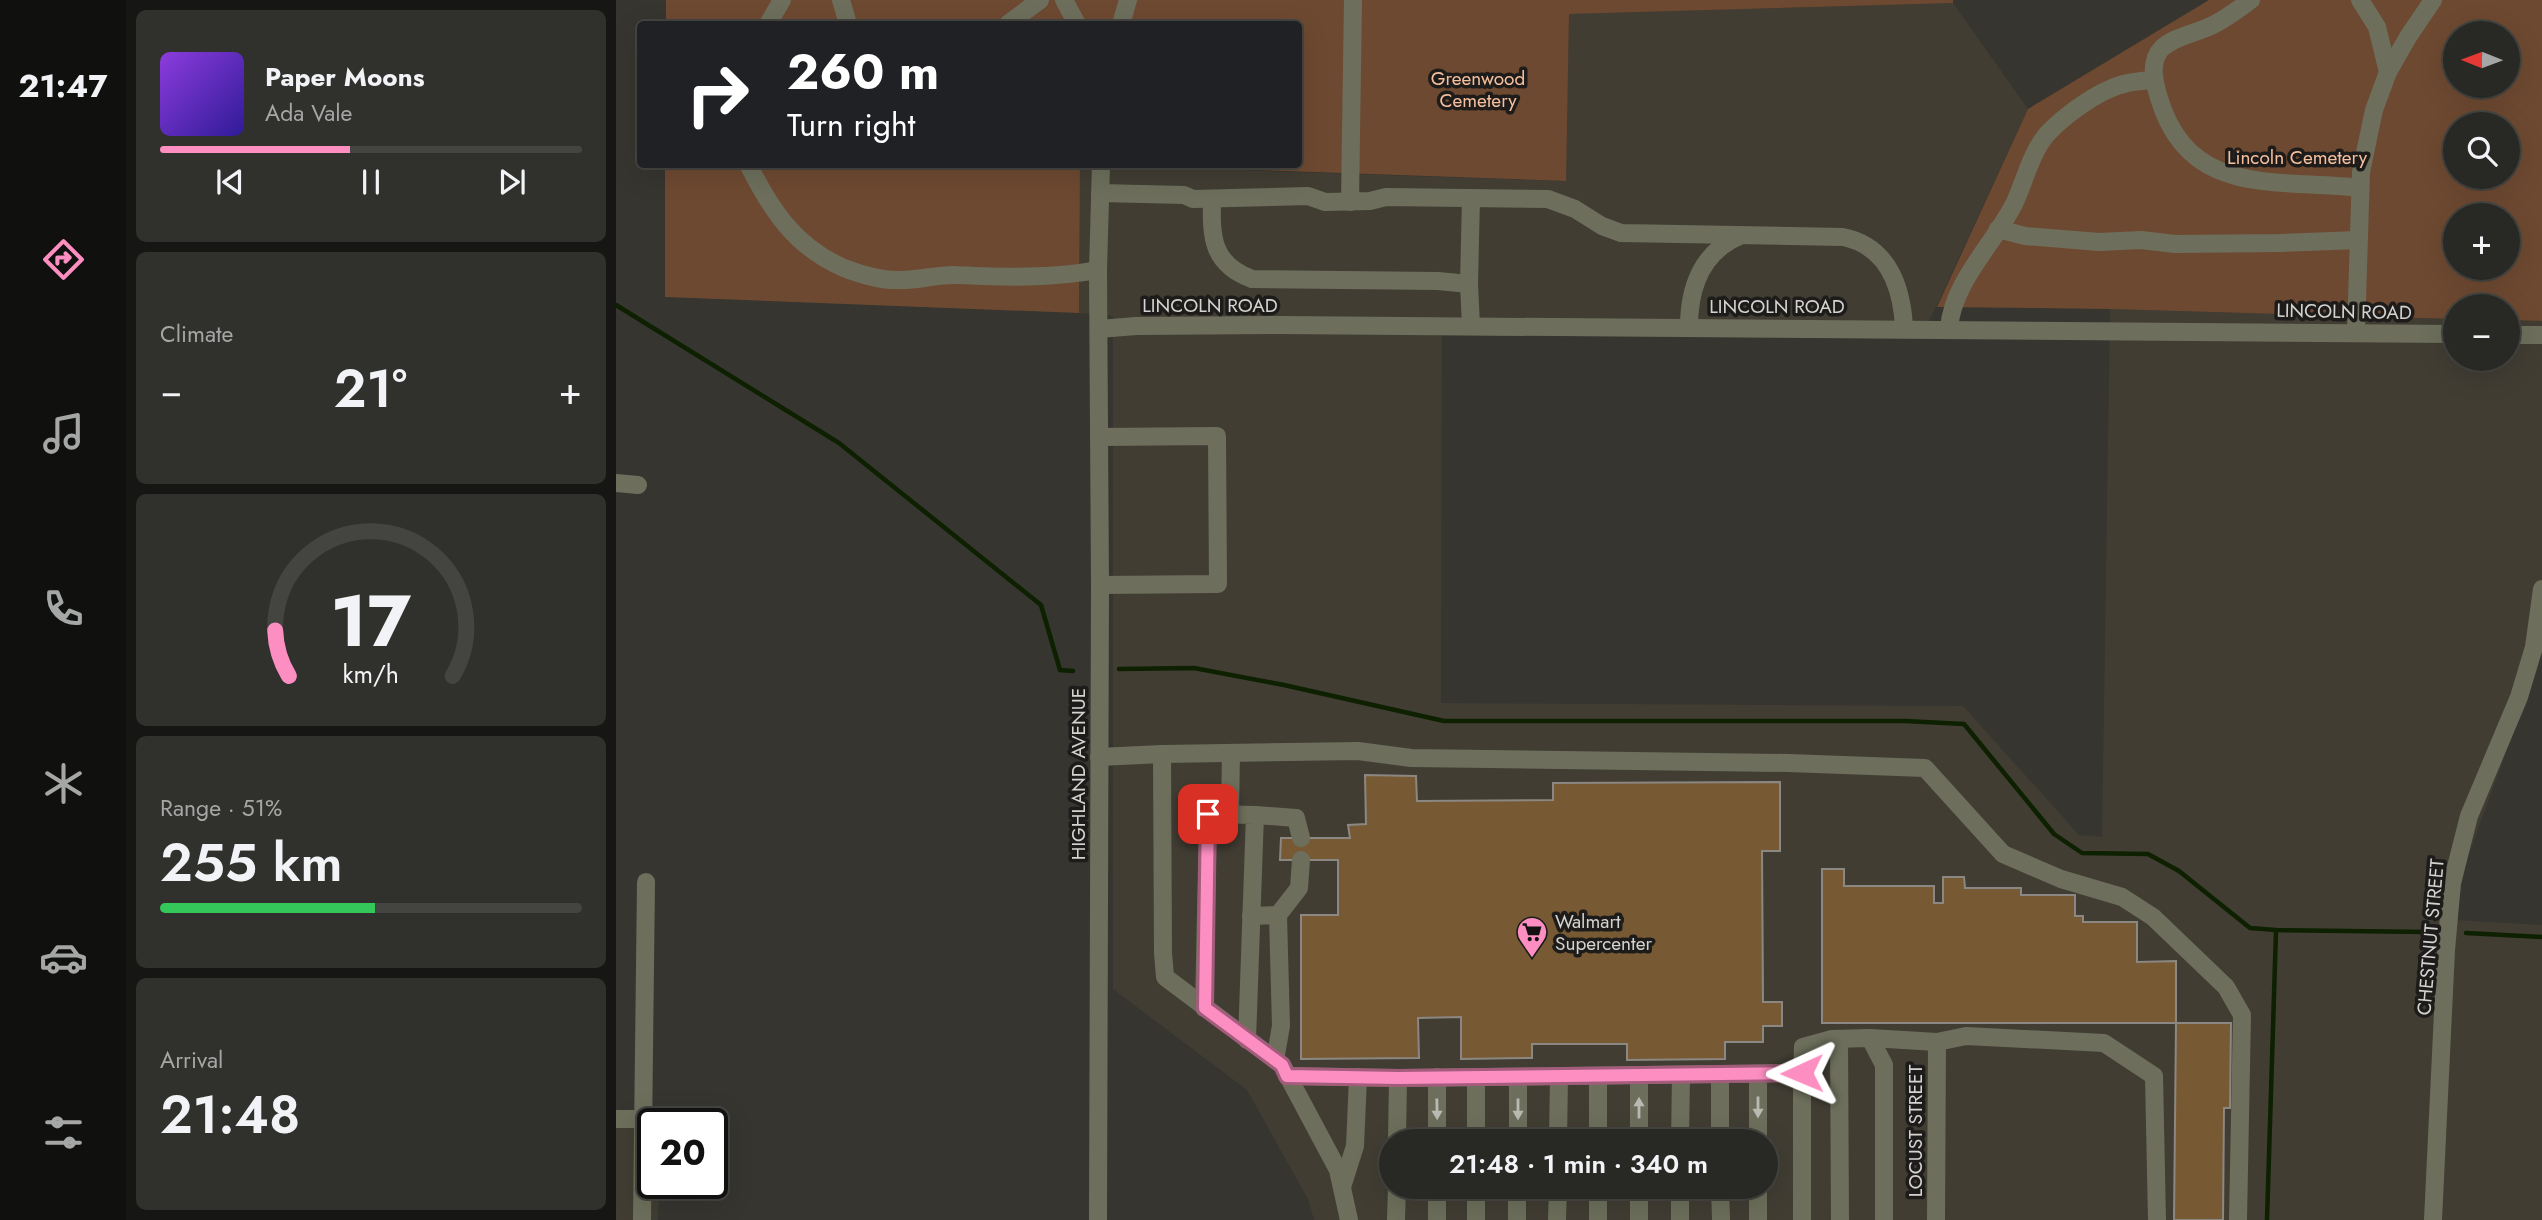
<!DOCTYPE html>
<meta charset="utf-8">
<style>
body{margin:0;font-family:Jost,sans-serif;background:#30302c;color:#f1f3f6;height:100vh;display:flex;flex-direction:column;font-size:26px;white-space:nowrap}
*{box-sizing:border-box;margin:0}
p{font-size:23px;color:#a5a6a6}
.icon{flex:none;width:38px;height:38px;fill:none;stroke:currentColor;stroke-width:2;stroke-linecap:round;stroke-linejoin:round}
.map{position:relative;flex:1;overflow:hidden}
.panel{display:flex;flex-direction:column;gap:10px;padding:10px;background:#161614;width:490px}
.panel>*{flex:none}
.hud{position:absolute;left:21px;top:21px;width:665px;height:147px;border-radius:7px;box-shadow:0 7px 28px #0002,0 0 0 2px #444441;background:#202124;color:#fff;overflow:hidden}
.needle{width:46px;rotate:271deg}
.buttons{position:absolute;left:1827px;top:21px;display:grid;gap:14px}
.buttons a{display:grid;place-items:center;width:77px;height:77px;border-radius:50%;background:#282824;box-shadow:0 7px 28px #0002,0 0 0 2px #444441;font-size:35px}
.speed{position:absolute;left:21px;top:1108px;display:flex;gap:14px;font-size:35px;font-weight:700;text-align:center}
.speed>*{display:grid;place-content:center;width:91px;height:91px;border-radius:50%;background:#282824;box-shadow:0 7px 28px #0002,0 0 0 2px #444441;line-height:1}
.speed .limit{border:4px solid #111;border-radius:10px;background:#fff;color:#111}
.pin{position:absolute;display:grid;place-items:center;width:60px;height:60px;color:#fff;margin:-30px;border-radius:14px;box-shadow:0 4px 10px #0006}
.me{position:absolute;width:77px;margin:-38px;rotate:269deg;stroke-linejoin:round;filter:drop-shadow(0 0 5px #0008)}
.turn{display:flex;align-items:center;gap:24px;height:147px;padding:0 35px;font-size:32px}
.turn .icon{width:91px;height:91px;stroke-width:2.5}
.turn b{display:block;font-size:49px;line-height:60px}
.big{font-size:52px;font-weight:600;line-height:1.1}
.panel .tile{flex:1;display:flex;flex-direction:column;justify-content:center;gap:10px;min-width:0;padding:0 24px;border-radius:10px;background:#30302c}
.panel .dial{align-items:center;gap:0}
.dial svg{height:182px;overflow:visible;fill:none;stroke:#444441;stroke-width:7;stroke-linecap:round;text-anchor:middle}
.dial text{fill:#f1f3f6;stroke:none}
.song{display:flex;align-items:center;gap:21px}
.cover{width:84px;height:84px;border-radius:10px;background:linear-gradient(135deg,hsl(270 70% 55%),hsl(250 70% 35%))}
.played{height:7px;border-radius:4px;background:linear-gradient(90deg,#fd8ec1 45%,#444441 45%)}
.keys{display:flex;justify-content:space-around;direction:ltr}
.heat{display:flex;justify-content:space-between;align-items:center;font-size:38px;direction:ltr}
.charge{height:10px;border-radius:5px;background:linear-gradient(90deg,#34c759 51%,#444441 0)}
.trip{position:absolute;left:763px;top:1129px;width:399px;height:70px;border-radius:35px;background:#282824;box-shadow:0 7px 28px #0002,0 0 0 2px #444441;font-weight:600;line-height:70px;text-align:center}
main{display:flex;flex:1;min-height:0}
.menu{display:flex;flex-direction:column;width:126px;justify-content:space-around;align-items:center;background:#10100e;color:#a5a6a6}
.menu .icon{width:49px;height:49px}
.menu .selected{color:#fd8ec1}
.menu b{font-size:32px;color:#f1f3f6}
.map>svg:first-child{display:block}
</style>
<main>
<nav class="menu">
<b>21:47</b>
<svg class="icon selected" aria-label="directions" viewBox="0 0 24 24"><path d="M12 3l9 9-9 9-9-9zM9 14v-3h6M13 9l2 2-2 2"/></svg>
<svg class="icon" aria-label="music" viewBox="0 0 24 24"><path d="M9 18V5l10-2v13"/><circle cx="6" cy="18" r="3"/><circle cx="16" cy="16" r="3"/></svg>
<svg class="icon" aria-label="phone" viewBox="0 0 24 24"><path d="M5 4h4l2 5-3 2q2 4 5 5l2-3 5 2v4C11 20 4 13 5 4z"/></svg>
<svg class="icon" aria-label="climate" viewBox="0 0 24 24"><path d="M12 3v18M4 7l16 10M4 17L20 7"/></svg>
<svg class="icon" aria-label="car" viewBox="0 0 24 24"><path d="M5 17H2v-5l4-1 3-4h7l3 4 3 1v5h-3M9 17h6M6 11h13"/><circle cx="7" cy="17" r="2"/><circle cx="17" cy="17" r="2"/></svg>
<svg class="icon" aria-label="filters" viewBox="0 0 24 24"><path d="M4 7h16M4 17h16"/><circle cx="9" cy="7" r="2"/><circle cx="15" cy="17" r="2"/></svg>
</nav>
<section class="panel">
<div class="tile">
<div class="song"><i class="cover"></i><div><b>Paper Moons</b><p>Ada Vale</p></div></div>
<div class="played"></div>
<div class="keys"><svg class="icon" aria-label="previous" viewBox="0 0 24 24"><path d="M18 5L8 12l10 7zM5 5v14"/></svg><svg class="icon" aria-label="pause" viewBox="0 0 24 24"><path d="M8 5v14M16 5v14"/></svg><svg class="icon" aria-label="next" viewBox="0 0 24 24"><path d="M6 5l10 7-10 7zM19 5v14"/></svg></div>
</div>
<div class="tile"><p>Climate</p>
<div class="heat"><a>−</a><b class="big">21°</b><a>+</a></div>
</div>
<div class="tile dial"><svg viewBox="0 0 100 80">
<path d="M14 69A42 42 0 1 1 86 69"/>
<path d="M14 69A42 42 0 0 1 8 49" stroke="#fd8ec1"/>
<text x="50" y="56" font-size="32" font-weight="700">17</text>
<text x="50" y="72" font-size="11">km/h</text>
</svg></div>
<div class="tile"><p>Range · 51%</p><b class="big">255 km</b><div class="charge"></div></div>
<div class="tile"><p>Arrival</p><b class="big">21:48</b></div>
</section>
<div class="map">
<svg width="1926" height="1220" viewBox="0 0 1926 1220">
<rect width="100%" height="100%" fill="#363530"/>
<g fill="#413d33" fill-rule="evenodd">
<path d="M1337,3L1412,109L1320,307L1303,339L826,335L825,703L1347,706L1463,835L1486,837L1494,309L1839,319V359H1892V320L1926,321V653L1849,865L1840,920L1926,925V1220H698L692,1199L631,1090L497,989V316L463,313L464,165L949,181L953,14ZM775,1141H1150V1186H775Z"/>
<path d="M0,1125H37V1183H43L42,1220H0Z"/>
</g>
<g fill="#6e4931" fill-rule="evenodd">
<path d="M50,0H1337V3L953,14L950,181L504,165L682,164V24H50Z"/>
<path d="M1593,0H1926V321L1892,320V306H1839V319L1494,309L1321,307L1412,109ZM1839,33H1892V86H1839ZM1839,124H1892V177H1839ZM1839,215H1892V268H1839Z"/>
<path d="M49,165H464L463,313L49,297Z"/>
</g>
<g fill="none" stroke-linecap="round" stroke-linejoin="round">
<g stroke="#0d2000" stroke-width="4.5">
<path d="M0,305L223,443L425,605L444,670L457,671"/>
<path d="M503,669L578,668L668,685L828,721H1289L1348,724L1438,834L1466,853L1532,854L1563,871L1634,928L1660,930L1813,932"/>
<path d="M1850,933L1926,937"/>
<path d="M1651,1220L1660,931"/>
</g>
</g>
<g fill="#775a34" stroke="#8b8782" stroke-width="2">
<path d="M749,775L800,776L801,801L937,800V783L1164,782V851H1146L1147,1002H1166V1026H1147V1042H1109V1059L1011,1060V1044H916V1058L845,1059V1017L802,1018L803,1058L685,1059V915H722V860H664L665,838H734L732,825L750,824Z"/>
<path d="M1206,869H1228V886H1318V903H1327V877H1348L1349,888H1405V895H1459V916H1467V922H1521V962L1560,961V1023H1206Z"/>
<path d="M1560,1023H1615L1614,1108H1608L1607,1220H1558Z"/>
</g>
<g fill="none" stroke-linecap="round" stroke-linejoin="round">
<g stroke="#6d6f5c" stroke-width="18">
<path d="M225,0L232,24"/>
<path d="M448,0L461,24"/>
<path d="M1635,0C1621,10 1606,22 1590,28C1576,34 1558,37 1546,48C1533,61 1538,82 1543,98C1573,199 1662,178 1744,188"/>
<path d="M152,24L166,0"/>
<path d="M392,24L424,0"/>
<path d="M505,24L512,0"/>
<path d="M1772,72L1792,37L1817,0"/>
<path d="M132,164C155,210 179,247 228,268C246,275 265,281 285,280C303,280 320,275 338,275C388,277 432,279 482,270"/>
<path d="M484,193L568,195L577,199L692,196L709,202L754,201L770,197L932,199L959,209L986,226L1005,233L1227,237C1272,246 1286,287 1288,328"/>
<path d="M596,199C595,238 596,264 636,279L822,281L853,284"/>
<path d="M734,202L737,0"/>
<path d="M1382,229L1409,236L1483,242L1525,240L1559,244L1664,243L1742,240"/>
<path d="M855,326L853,284L855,198"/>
<path d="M1073,327C1073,289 1085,252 1124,236"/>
<path d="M1333,328C1337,281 1379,243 1399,202C1409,180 1415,153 1431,134C1447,117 1474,97 1496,88C1509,82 1524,81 1538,80"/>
<path d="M483,329L520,326L664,325L1839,334"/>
<path d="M1740,331L1745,172L1758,110L1772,72L1761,27L1744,0"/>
<path d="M1892,335H1926"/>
<path d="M483,437L601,436L602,584L484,585"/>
<path d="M0,483L22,485"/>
<path d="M546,754L742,751L795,758L1172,763L1309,768L1387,854L1445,879L1506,897L1537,917L1610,987L1626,1015L1622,1220"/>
<path d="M483,757L546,754L547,953L549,977L666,1065L722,1170L733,1220"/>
<path d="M614,814L615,753"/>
<path d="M639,815L680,818L685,838"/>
<path d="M662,915L683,888L685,860"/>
<path d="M635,916L662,915L665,1026L659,1060"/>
<path d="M588,1008L592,814L639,815L631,1040"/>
<path d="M1254,1038L1321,1042L1350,1036L1488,1043L1538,1076L1541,1220"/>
<path d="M1223,1039L1224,1220"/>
<path d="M1142,1074V1141"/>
<path d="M1104,1075V1141"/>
<path d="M671,1076L782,1078"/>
<path d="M1023,1076V1141"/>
<path d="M821,1077V1141"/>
<path d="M860,1077V1141"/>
<path d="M0,1119H27"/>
<path d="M781,1141L782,1078L1186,1073L1187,1047L1216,1039L1254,1038L1268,1065V1220"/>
<path d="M902,1141V1077"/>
<path d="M942,1141L943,1076"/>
<path d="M982,1141V1076"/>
<path d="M1064,1141L1065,1075"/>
<path d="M860,1186V1220"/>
<path d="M901,1186V1220"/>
<path d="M982,1186V1220"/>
<path d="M1023,1186V1220"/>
<path d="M1104,1186L1105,1220"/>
<path d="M1142,1186V1220"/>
<path d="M726,1187L739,1146L742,1077"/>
<path d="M26,1220L30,882"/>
<path d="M482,1220L484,585L482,270L485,164"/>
<path d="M780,1220L781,1186"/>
<path d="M821,1220V1186"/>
<path d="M941,1220L942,1186"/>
<path d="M1064,1220V1186"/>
<path d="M1186,1220V1073"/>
<path d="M1320,1220L1321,1042"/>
<path d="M1817,1220L1830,950L1836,883L1853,816L1903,697L1918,647L1926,589"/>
</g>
</g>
<defs><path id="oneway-solid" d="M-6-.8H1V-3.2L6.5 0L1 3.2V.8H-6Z" transform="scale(1.75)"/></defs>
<g fill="#babab3">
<use href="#oneway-solid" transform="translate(1142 1107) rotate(90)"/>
<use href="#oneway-solid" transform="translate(1023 1108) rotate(-90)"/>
<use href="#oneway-solid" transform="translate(821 1109) rotate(89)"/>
<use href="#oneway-solid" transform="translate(902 1109) rotate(90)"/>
</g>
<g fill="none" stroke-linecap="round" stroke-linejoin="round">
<g stroke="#a45c7d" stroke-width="18">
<path id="route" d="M592,814L589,1008L666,1065L671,1076L782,1078L1186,1073"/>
</g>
<use href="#route" stroke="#fd8ec1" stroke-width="12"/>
</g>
<defs>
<g id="supermarket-pin" transform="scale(1.575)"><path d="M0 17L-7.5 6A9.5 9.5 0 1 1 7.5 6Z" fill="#fd8ec1" stroke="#1d1c1a"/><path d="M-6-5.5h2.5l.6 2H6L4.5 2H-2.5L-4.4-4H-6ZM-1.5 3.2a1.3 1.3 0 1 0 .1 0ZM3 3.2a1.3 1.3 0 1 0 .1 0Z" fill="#111"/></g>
</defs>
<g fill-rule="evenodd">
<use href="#supermarket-pin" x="916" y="932"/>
</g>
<g text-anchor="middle" stroke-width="7" stroke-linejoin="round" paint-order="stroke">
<g font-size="19" fill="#f6bf9e" stroke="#1d1c1a">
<text x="862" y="85">Greenwood<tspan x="862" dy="22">Cemetery</tspan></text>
<text x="1681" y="164">Lincoln Cemetery</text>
</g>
<g font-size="19" fill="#d4d3d0" stroke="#1d1c1a">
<text x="594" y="312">LINCOLN ROAD</text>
<text x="1161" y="313">LINCOLN ROAD</text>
<text transform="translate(1728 311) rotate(1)" y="7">LINCOLN ROAD</text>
<text transform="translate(462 774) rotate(-90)" y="7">HIGHLAND AVENUE</text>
<text transform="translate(1814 937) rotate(-85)" y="7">CHESTNUT STREET</text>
<text transform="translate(1299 1131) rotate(-90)" y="7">LOCUST STREET</text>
</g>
<g font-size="19" fill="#d4d3d0" stroke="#1d1c1a" text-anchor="start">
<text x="939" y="928">Walmart<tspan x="939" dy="22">Supercenter</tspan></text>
</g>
</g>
</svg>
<div class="buttons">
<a><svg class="needle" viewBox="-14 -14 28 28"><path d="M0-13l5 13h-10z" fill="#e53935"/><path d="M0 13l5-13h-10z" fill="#a5a6a6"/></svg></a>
<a><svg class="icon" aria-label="search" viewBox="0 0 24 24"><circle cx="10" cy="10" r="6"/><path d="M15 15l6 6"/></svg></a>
<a>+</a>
<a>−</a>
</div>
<div class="speed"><div class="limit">20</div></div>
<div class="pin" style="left:592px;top:814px;background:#d93025"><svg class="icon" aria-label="arrive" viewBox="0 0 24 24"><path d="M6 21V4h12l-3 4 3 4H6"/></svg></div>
<svg class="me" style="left:1186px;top:1073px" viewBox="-20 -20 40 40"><path d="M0-17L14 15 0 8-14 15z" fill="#fd8ec1" stroke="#fff" stroke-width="4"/></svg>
<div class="trip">21:48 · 1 min · 340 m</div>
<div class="hud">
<div class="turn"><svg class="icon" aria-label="right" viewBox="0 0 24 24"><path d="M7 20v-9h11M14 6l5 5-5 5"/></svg><div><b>260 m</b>Turn right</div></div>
</div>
</div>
</main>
